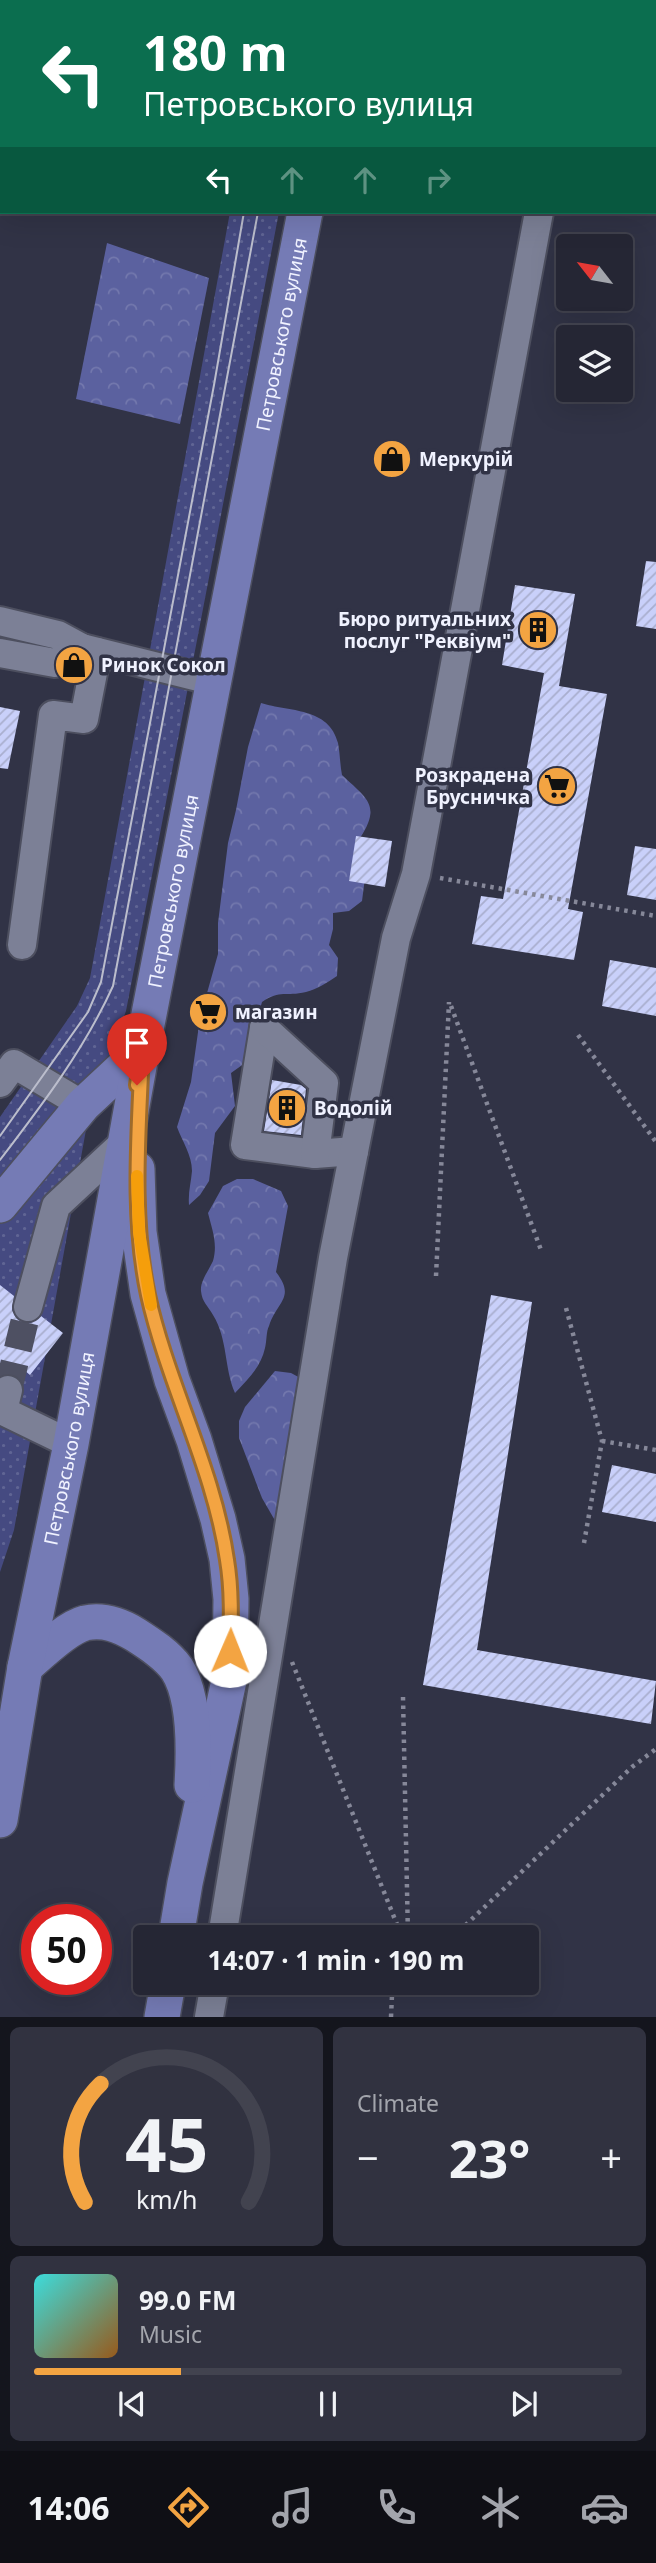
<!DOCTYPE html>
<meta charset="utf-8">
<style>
body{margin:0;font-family:"Noto Sans",sans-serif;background:#313240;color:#f1f3f6;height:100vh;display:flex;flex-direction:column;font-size:26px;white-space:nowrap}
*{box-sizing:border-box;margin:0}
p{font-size:23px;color:#a3a5ac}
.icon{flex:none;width:38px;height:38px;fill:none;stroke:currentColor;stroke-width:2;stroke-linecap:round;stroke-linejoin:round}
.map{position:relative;height:2017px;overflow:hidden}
.details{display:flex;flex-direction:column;gap:10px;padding:10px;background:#14151d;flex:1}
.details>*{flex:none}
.hud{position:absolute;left:0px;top:0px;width:656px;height:214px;box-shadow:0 7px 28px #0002,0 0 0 2px #42434f;background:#0b6e4f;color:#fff;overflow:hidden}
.needle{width:46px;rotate:301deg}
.controls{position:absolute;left:556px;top:234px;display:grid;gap:14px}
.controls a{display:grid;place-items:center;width:77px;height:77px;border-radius:7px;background:#252634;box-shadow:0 7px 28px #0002,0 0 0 2px #42434f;font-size:35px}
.speed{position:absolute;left:21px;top:1904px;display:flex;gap:14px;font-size:35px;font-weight:700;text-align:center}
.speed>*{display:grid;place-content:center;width:91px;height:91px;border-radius:50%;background:#252634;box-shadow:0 7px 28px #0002,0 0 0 2px #42434f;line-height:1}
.speed .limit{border:10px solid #d22;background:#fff;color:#111}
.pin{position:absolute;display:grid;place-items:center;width:60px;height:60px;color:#fff;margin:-72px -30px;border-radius:50% 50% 50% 0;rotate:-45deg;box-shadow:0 0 7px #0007}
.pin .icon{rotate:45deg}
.me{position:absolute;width:77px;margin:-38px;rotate:1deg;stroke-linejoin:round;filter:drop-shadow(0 0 5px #0008)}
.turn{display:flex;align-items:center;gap:24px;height:147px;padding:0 28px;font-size:32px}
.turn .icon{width:91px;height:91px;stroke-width:2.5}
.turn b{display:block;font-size:49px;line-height:60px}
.lanes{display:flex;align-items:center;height:66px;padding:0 28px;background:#0003;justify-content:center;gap:35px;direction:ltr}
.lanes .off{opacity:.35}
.big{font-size:52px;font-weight:700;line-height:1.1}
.details .tile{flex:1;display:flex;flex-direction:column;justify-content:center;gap:10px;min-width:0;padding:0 24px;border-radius:10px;background:#313240}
.details .dial{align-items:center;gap:0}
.dial svg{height:182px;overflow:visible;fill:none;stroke:#42434f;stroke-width:7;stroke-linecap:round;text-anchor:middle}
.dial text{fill:#f1f3f6;stroke:none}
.song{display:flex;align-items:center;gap:21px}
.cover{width:84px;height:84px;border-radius:10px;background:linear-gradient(135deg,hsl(180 70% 55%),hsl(30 70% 35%))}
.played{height:7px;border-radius:4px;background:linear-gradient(90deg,#f3a442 25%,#42434f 25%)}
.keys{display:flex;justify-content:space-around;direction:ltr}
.heat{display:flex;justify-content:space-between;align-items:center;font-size:38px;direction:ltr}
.details .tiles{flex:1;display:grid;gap:10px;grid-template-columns:1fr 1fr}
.tile:last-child{grid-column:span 2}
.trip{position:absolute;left:133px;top:1925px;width:406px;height:70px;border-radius:7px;background:#252634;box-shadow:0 7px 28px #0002,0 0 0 2px #42434f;font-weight:700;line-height:70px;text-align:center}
.tab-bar{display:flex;height:112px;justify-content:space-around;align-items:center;background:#0f0f15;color:#a3a5ac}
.tab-bar .icon{width:49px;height:49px}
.tab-bar .selected{color:#f3a442}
.tab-bar b{font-size:32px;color:#f1f3f6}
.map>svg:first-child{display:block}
</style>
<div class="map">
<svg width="656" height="2017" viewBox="0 0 656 2017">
<defs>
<pattern id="grass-dots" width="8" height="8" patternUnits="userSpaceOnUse" patternTransform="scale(1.75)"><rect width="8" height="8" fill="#454a81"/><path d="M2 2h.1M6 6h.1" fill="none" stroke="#606594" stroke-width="1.8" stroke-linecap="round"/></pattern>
<pattern id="forest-crowns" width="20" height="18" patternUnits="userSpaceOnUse" patternTransform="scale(1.75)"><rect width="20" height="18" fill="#5b619f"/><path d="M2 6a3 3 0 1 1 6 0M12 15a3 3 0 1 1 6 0" fill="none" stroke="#7378ad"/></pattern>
<pattern id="building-hatch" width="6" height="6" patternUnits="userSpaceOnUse" patternTransform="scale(1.75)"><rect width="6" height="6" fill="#c9d0fa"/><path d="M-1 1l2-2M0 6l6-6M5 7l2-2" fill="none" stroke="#a9aece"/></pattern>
</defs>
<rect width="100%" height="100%" fill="#313346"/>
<path fill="url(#grass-dots)" d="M230,212H279L126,1011L89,1113L14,1530L0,1572V1117L77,1006L90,978Z"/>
<g fill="url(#forest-crowns)">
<path d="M107,243L209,278L180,424L76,399Z"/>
<path d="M261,703C289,712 329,707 338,743C340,753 340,765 342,775C366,798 382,805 360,838L366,870L362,901L349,911L333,913V929L329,945L338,958L337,976C327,983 317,989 306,992C285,997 281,989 262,1002L245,1063L231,1073L235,1106L215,1133L209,1181L200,1195L189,1205C188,1192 191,1183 192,1171C192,1155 182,1141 177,1127L191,1082L200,1018L218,954V923L228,843L236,810L248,747Z"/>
<path d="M237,1179H253L281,1191L288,1206L276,1272C296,1298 277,1301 269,1326C266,1332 267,1340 265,1348C261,1367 248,1379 235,1393C224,1368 228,1339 213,1315C208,1306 202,1302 201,1291C200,1281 209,1270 213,1261C218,1244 212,1229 208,1213L223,1186Z"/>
<path d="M275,1371L291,1373L304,1380L277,1524L262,1498L239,1438V1421L245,1407Z"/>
</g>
<g fill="url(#building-hatch)">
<path d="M646,561L656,562V629L636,626Z"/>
<path d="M515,585L575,594L559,686L607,694L568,909L583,912L574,960L472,944L481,896L503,899L544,673L502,665Z"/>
<path d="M0,707L20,711L8,769L0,768Z"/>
<path d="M356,836L392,841L385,887L349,881Z"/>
<path d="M635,846L656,849V900L627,895Z"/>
<path d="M610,960L656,968V1016L602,1006Z"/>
<path d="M272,1080L301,1085L306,1089L301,1135L264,1131Z"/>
<path d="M0,1285L14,1296L12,1310L17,1319L24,1323H31L41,1316L63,1333L30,1375L24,1370L18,1377L11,1374L0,1376Z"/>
<path d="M491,1295L532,1302L477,1650L656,1681L651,1724L423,1685Z"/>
<path d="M612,1465L656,1474V1522L602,1512Z"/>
</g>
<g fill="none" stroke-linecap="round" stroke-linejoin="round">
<path stroke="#4e5062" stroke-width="28" stroke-dasharray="28 14" stroke-linecap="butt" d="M8,1390L28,1307"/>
<g stroke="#4d4f5f" stroke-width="32">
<g id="minor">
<path d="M576,2V0"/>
<path d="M0,621L58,635L82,648L214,681"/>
<path d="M0,653L55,663L82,648"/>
<path d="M22,945L53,715L84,719L97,652"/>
<path d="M264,1028L245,1145L315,1154L354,1151"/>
<path d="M264,1028L324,1083L315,1154"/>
<path d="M0,1083L14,1064L83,1105"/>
<path d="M28,1307L56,1206L128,1139"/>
<path d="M8,1390L3,1411L71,1444"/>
<path d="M222,1937L333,1258L396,938L416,874L539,212"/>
<path d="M209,2017L215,1983"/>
</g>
</g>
<g stroke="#4d4f5f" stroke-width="38">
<g id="major">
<path d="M347,2V0"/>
<path d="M137,1169L139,1232L148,1294L172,1380L194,1440L218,1519L227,1559L231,1599L230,1676L185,1883L176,1937"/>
<path d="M0,1205L83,1105L142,1050"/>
<path d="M25,1667C40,1654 66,1628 85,1623C104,1619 120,1625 136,1635C150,1644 167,1655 177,1669C195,1697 194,1753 192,1785"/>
<path id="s1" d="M0,1820L25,1667L71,1444L142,1050L305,212"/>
<path d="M162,2017L168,1983"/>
</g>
</g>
<g stroke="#868899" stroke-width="4.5" stroke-dasharray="3.5 5" stroke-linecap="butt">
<path d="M440,878L656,916"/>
<path d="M451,1006L541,1250"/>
<path d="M578,1035L656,1142"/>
<path d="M436,1276L449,1002"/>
<path d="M566,1308L602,1441L584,1543"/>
<path d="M602,1441L656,1450"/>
<path d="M292,1662L402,1937"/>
<path d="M403,1697L408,1937"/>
<path d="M453,1937L632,1767L656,1749"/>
<path d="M396,1992L405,1983"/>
<path d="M391,2017L392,1995L397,1983"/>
</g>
<use href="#minor" stroke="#7c8096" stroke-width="28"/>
<use href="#major" stroke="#757bb5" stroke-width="35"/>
<g stroke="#bbbdcc" stroke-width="2">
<path d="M258,0V2"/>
<path d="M273,0V2"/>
<path d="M0,1136L88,1012L101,982L214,385L244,212"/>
<path d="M0,1160C42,1105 84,1050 113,986L258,212"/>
</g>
</g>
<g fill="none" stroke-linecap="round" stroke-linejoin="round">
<g stroke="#9e6b2b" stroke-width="18">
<path id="route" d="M137,1085L142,1050C139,1131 131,1215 148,1295C168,1385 214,1469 227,1560C232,1590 231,1620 230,1651"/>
</g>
<use href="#route" stroke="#f3a442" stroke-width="12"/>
<path stroke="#f59e0b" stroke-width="12" d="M137,1176L139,1232L151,1305"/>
</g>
<defs>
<g id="shop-disc" transform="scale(2.0125)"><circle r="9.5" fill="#f3a442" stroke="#313346"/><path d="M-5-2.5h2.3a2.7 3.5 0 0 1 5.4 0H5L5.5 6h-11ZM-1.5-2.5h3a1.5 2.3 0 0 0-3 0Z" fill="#111"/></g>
<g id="building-disc" transform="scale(2.0125)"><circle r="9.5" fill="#f3a442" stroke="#313346"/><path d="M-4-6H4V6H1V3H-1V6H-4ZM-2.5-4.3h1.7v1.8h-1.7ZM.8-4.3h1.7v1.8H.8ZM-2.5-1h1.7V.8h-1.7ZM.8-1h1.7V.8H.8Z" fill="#111"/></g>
<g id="supermarket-disc" transform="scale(2.0125)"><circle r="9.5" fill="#f3a442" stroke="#313346"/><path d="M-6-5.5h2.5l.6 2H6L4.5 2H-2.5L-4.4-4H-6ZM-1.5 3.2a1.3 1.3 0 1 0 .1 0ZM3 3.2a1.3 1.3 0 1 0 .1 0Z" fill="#111"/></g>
</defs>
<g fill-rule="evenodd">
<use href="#shop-disc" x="392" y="459"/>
<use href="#building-disc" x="538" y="630"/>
<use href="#shop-disc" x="74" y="665"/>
<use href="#supermarket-disc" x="557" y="786"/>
<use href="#supermarket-disc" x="208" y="1012"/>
<use href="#building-disc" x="287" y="1108"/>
</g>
<g text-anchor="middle" stroke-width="7" stroke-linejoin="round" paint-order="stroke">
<g font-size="19" fill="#f0f2ff" stroke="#313346">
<text dy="7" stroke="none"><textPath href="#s1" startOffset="1512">Петровського вулиця</textPath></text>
<text dy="7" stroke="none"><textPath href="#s1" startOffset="945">Петровського вулиця</textPath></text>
<text dy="7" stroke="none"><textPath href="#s1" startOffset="378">Петровського вулиця</textPath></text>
</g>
<g font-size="19" font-weight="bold" fill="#f0f2ff" stroke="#313346" text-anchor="start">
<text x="419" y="466">Меркурій</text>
<text x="511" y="626" text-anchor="end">Бюро ритуальних<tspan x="511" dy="22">послуг "Реквіум"</tspan></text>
<text x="101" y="672">Ринок Сокол</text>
<text x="530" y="782" text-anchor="end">Розкрадена<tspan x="530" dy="22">Брусничка</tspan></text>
<text x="235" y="1019">магазин</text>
<text x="314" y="1115">Водолій</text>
</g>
</g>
</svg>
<div class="controls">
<a><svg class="needle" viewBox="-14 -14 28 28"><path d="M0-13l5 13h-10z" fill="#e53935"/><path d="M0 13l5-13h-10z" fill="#a3a5ac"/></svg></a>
<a><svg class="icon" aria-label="layers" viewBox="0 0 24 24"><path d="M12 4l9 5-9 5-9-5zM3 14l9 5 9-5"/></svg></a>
</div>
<div class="speed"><div class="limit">50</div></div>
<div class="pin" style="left:137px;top:1085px;background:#d93025"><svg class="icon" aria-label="arrive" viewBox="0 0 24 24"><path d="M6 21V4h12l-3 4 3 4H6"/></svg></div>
<svg class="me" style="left:230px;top:1651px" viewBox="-20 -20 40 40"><circle r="19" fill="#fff"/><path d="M0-13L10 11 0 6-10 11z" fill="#f3a442"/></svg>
<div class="trip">14:07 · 1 min · 190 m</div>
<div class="hud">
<div class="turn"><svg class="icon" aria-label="left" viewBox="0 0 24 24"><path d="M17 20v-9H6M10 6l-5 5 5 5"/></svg><div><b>180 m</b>Петровського вулиця</div></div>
<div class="lanes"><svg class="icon" aria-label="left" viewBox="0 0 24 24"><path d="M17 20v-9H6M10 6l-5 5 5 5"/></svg><svg class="icon off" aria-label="ahead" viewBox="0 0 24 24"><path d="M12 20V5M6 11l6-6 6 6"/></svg><svg class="icon off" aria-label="ahead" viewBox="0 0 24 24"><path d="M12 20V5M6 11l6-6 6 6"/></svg><svg class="icon off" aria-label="right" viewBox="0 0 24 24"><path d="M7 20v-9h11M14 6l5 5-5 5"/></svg></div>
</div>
</div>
<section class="details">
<div class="tiles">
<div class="tile dial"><svg viewBox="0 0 100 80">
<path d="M14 69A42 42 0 1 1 86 69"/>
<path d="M14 69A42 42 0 0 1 21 17" stroke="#f3a442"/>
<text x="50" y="56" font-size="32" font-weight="700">45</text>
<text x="50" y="72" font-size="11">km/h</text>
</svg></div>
<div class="tile"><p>Climate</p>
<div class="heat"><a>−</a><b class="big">23°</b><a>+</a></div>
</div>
<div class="tile">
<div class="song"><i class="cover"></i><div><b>99.0 FM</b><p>Music</p></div></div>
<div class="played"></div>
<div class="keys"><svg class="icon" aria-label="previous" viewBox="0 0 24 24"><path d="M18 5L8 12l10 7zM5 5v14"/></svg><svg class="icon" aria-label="pause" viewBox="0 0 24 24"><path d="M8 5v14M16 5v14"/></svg><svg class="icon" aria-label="next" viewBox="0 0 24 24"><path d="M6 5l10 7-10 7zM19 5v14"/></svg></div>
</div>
</div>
</section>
<nav class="tab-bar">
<b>14:06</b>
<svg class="icon selected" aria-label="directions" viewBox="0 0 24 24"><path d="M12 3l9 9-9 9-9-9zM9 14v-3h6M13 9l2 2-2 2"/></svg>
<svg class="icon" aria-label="music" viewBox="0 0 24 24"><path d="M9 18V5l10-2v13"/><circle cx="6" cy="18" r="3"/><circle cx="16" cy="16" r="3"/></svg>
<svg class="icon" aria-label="phone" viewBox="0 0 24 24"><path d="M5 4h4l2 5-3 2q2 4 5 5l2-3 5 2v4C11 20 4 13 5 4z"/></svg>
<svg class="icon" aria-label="climate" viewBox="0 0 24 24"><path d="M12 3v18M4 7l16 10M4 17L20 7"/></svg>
<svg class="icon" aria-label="car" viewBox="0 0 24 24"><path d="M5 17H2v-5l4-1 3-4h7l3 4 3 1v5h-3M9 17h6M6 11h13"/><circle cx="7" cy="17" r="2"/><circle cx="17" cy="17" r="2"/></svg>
</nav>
